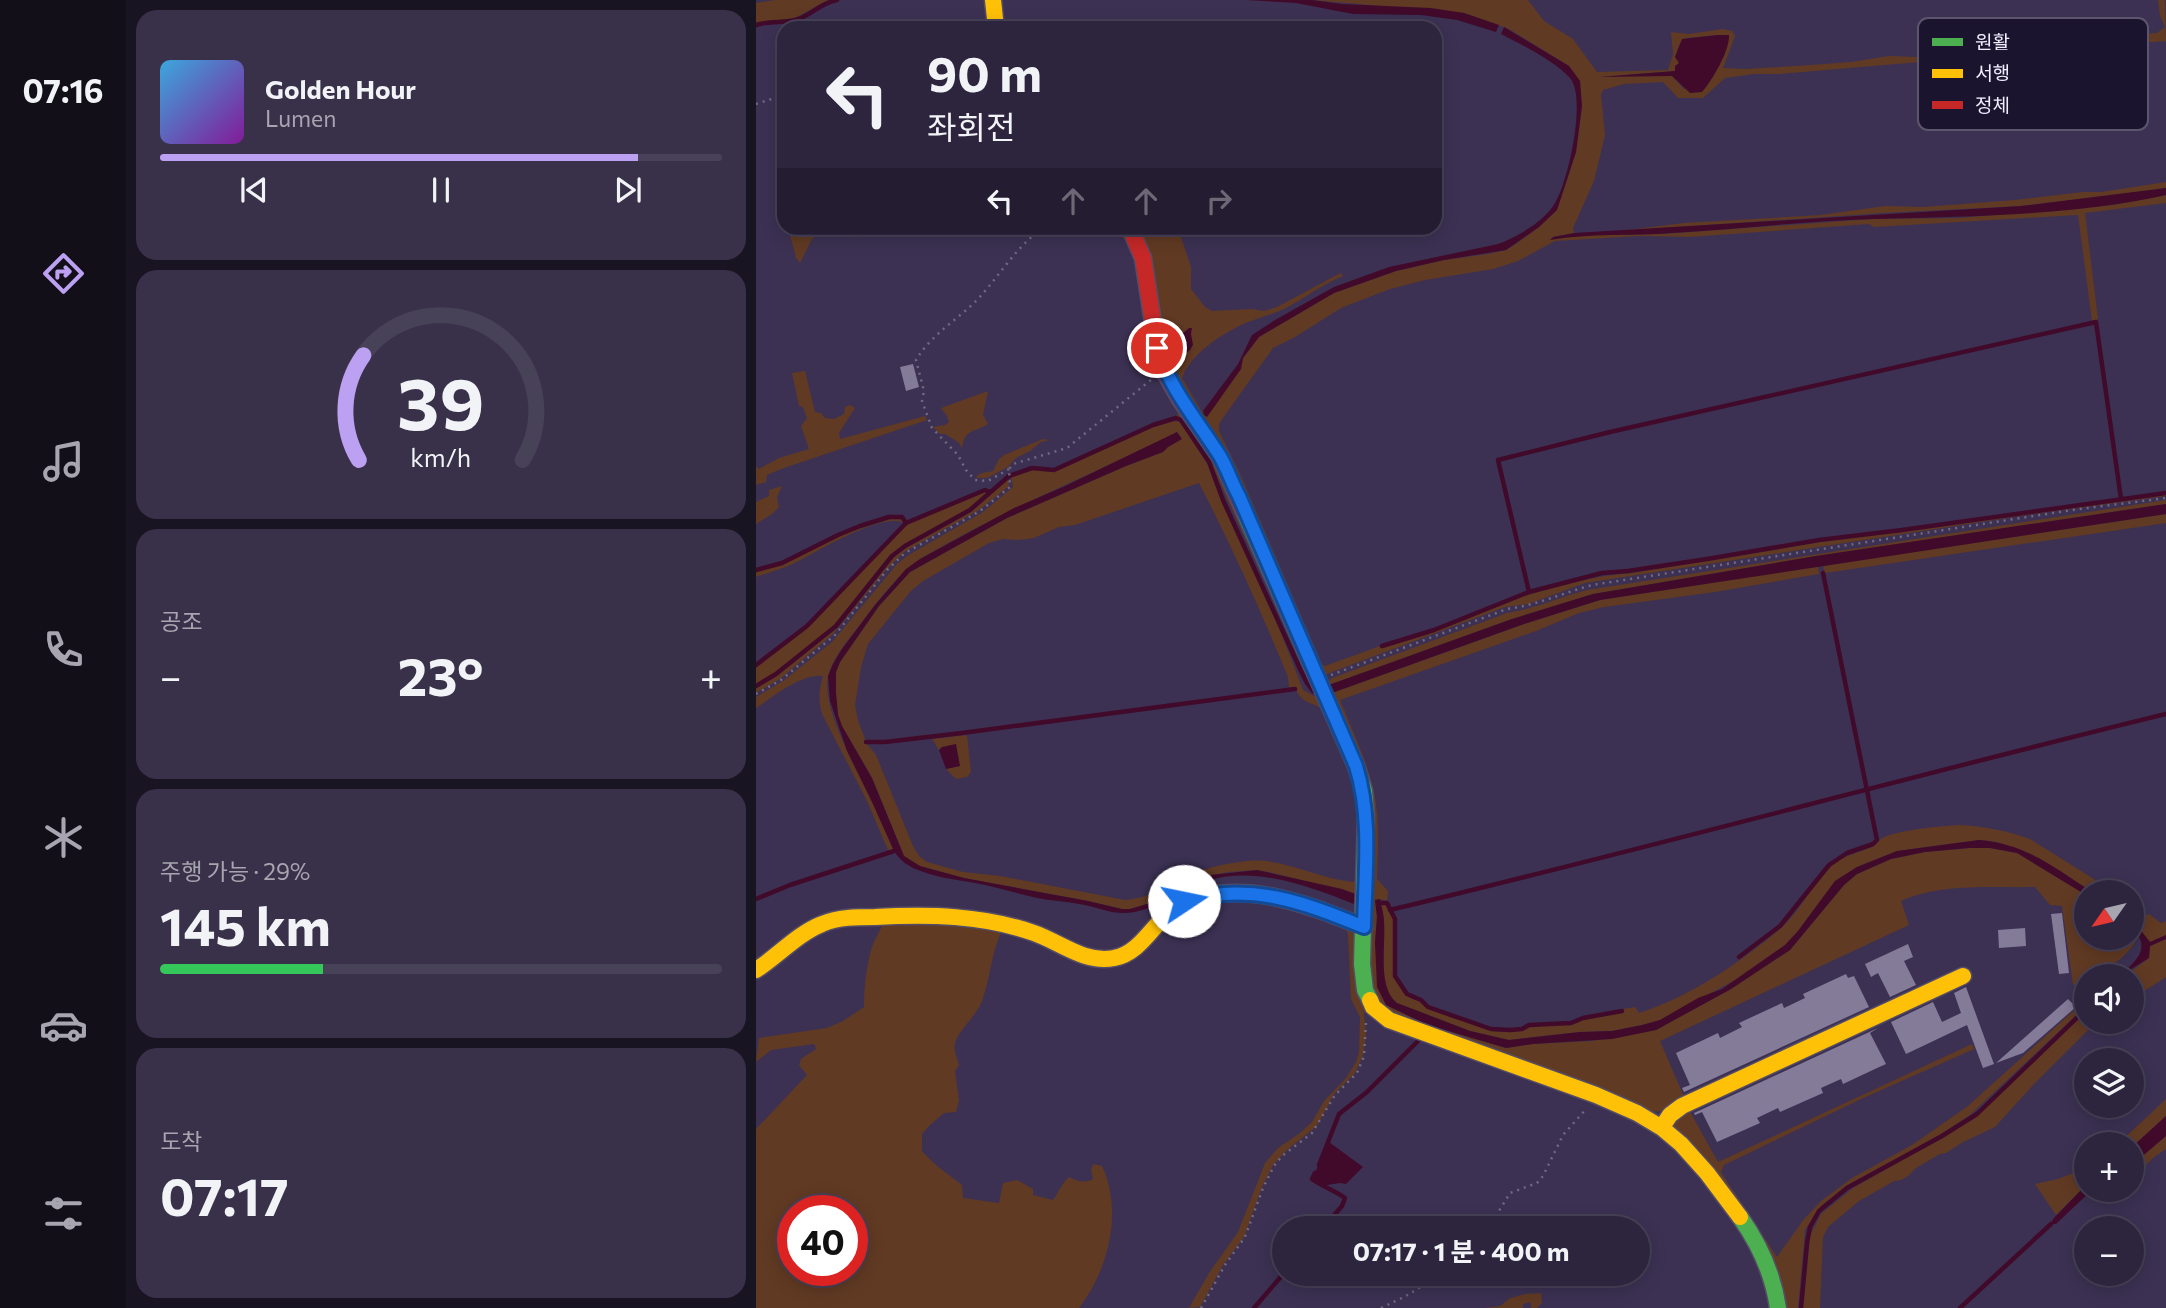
<!DOCTYPE html>
<html lang="ko">
<meta charset="utf-8">
<style>
body{margin:0;font-family:Commissioner,"Noto Sans KR",sans-serif;background:#393149;color:#f1f3f6;height:100vh;display:flex;flex-direction:column;font-size:26px;white-space:nowrap}
*{box-sizing:border-box;margin:0}
p{font-size:23px;color:#a7a5b0}
.icon{flex:none;width:38px;height:38px;fill:none;stroke:currentColor;stroke-width:2;stroke-linecap:round;stroke-linejoin:round}
.map{position:relative;flex:1;overflow:hidden}
.drawer{display:flex;flex-direction:column;gap:10px;padding:10px;background:#191422;width:630px}
.drawer>*{flex:none}
.guide{position:absolute;left:21px;top:21px;width:665px;height:214px;border-radius:21px;box-shadow:0 4px 18px #0003,0 0 0 2px #484258;background:#2d253e;color:#f1f3f6;overflow:hidden}
.needle{width:46px;rotate:236deg}
.tools{position:absolute;left:1318px;top:880px;display:grid;gap:14px}
.tools a{display:grid;place-items:center;width:70px;height:70px;border-radius:50%;background:#2d253e;box-shadow:0 4px 18px #0003,0 0 0 2px #484258;font-size:35px}
.speed{position:absolute;left:21px;top:1195px;display:flex;gap:14px;font-size:35px;font-weight:700;text-align:center}
.speed>*{display:grid;place-content:center;width:91px;height:91px;border-radius:50%;background:#2d253e;box-shadow:0 4px 18px #0003,0 0 0 2px #484258;line-height:1}
.speed .limit{border:10px solid #d22;background:#fff;color:#111}
.pin{position:absolute;display:grid;place-items:center;width:60px;height:60px;color:#fff;margin:-30px;border:4px solid #fff;border-radius:50%;box-shadow:0 2px 7px #0007}
.me{position:absolute;width:77px;margin:-38px;rotate:79deg;stroke-linejoin:round;filter:drop-shadow(0 0 5px #0008)}
.turn{display:flex;align-items:center;gap:24px;height:147px;padding:0 35px;font-size:32px}
.turn .icon{width:91px;height:91px;stroke-width:2.5}
.turn b{display:block;font-size:49px;line-height:60px}
.lanes{display:flex;align-items:center;height:66px;padding:0 35px;background:#0003;justify-content:center;gap:35px;direction:ltr}
.lanes .off{opacity:.35}
.big{font-size:52px;font-weight:700;line-height:1.1}
.drawer .widget{flex:1;display:flex;flex-direction:column;justify-content:center;gap:10px;min-width:0;padding:0 24px;border-radius:21px;background:#393149}
.drawer .dial{align-items:center;gap:0}
.dial svg{height:182px;overflow:visible;fill:none;stroke:#484258;stroke-width:7;stroke-linecap:round;text-anchor:middle}
.dial text{fill:#f1f3f6;stroke:none}
.song{display:flex;align-items:center;gap:21px}
.cover{width:84px;height:84px;border-radius:10px;background:linear-gradient(135deg,hsl(200 70% 55%),hsl(290 70% 35%))}
.played{height:7px;border-radius:4px;background:linear-gradient(90deg,#bca0f2 85%,#484258 85%)}
.keys{display:flex;justify-content:space-around;direction:ltr}
.heat{display:flex;justify-content:space-between;align-items:center;font-size:38px;direction:ltr}
.charge{height:10px;border-radius:5px;background:linear-gradient(90deg,#34c759 29%,#484258 0)}
.trip{position:absolute;left:516px;top:1216px;width:378px;height:70px;border-radius:35px;background:#2d253e;box-shadow:0 4px 18px #0003,0 0 0 2px #484258;font-weight:700;line-height:70px;text-align:center}
main{display:flex;flex:1;min-height:0}
.tabs{display:flex;flex-direction:column;width:126px;justify-content:space-around;align-items:center;background:#120f19;color:#a7a5b0}
.tabs .icon{width:49px;height:49px}
.tabs .on{color:#bca0f2}
.tabs b{font-size:32px;color:#f1f3f6}
.map>svg:first-child{display:block}
</style>
<main>
<nav class="tabs">
<b>07:16</b>
<svg class="icon on" aria-label="directions" viewBox="0 0 24 24"><path d="M12 3l9 9-9 9-9-9zM9 14v-3h6M13 9l2 2-2 2"/></svg>
<svg class="icon" aria-label="music" viewBox="0 0 24 24"><path d="M9 18V5l10-2v13"/><circle cx="6" cy="18" r="3"/><circle cx="16" cy="16" r="3"/></svg>
<svg class="icon" aria-label="phone" viewBox="0 0 24 24"><path d="M5 4h4l2 5-3 2q2 4 5 5l2-3 5 2v4C11 20 4 13 5 4z"/></svg>
<svg class="icon" aria-label="climate" viewBox="0 0 24 24"><path d="M12 3v18M4 7l16 10M4 17L20 7"/></svg>
<svg class="icon" aria-label="car" viewBox="0 0 24 24"><path d="M5 17H2v-5l4-1 3-4h7l3 4 3 1v5h-3M9 17h6M6 11h13"/><circle cx="7" cy="17" r="2"/><circle cx="17" cy="17" r="2"/></svg>
<svg class="icon" aria-label="filters" viewBox="0 0 24 24"><path d="M4 7h16M4 17h16"/><circle cx="9" cy="7" r="2"/><circle cx="15" cy="17" r="2"/></svg>
</nav>
<section class="drawer">
<div class="widget">
<div class="song"><i class="cover"></i><div><b>Golden Hour</b><p>Lumen</p></div></div>
<div class="played"></div>
<div class="keys"><svg class="icon" aria-label="previous" viewBox="0 0 24 24"><path d="M18 5L8 12l10 7zM5 5v14"/></svg><svg class="icon" aria-label="pause" viewBox="0 0 24 24"><path d="M8 5v14M16 5v14"/></svg><svg class="icon" aria-label="next" viewBox="0 0 24 24"><path d="M6 5l10 7-10 7zM19 5v14"/></svg></div>
</div>
<div class="widget dial"><svg viewBox="0 0 100 80">
<path d="M14 69A42 42 0 1 1 86 69"/>
<path d="M14 69A42 42 0 0 1 16 23" stroke="#bca0f2"/>
<text x="50" y="56" font-size="32" font-weight="700">39</text>
<text x="50" y="72" font-size="11">km/h</text>
</svg></div>
<div class="widget"><p>공조</p>
<div class="heat"><a>−</a><b class="big">23°</b><a>+</a></div>
</div>
<div class="widget"><p>주행 가능 · 29%</p><b class="big">145 km</b><div class="charge"></div></div>
<div class="widget"><p>도착</p><b class="big">07:17</b></div>
</section>
<div class="map">
<svg width="1410" height="1308" viewBox="0 0 1410 1308">
<rect width="100%" height="100%" fill="#3c3153"/>
<g fill="#613a23" fill-rule="evenodd">
<path d="M19,0H72L39,18L0,23V3Z"/>
<path d="M556,0H772L788,21L817,39L841,72L912,70L917,54L915,32L933,34L967,29L976,31L979,36L967,68L989,69L1041,66L1095,62L1133,56L1161,57L1211,51L1226,47H1261L1341,37L1401,33L1409,27L1404,16L1402,0H1409L1410,43L1409,41L1023,74H998L969,78L947,98H922L907,82L868,84L847,90L845,95L849,135L838,181L817,228L818,233L797,237L796,239L824,235L907,234L1116,219L1202,218L1356,205L1410,195V203L1329,213L1342,319L1336,321L1322,215L1118,227L1113,224L934,237L884,236L799,241L762,261L737,269L669,280L634,289L585,308L539,337L517,348L469,415L463,424V431L486,478L566,664L569,666L624,646L625,648C708,621 787,580 875,573L1063,542L1410,494V496L1264,516L829,583L772,604L749,607L568,675L413,368L376,228H422L435,267V289L449,307L456,311L496,309L508,311L521,307L577,277L585,273L587,276C567,284 549,298 530,308C516,315 500,318 485,325C463,336 435,354 426,378L448,415L485,369L487,358L503,337L578,293L640,271L688,260L732,254L750,250L760,244L783,227L801,210L820,152L826,106L824,81L813,66L753,29L708,13ZM962,35L969,54L950,87L928,89L916,76H857L919,71L923,63L919,57L924,43L931,38Z"/>
<path d="M1410,182V188L1390,191L1265,206L1127,213L863,231L928,223L1065,215L1129,206L1167,207L1259,200L1327,192H1345Z"/>
<path d="M50,228H83L88,230L136,228C124,233 108,238 94,237C84,236 76,231 65,231L56,239L44,263L40,258L34,235Z"/>
<path d="M49,371L59,412L65,413L69,418L78,419L88,414L89,407L94,405L99,408L83,433L84,439L169,416L171,420L25,469L11,475L10,482L0,485V466L3,469L23,458L53,449L45,426L51,418L47,407L43,406L36,373Z"/>
<path d="M408,375L466,472L599,772C610,816 608,865 604,910L602,913L598,911L602,895L598,893L517,873L501,870L473,872L455,875L391,904L374,909H366L332,901L208,878L163,866L148,856L116,778L86,726L82,715L80,693V672L84,662L123,606L154,572L251,518L370,466L407,452L412,447L425,439L421,432C336,475 246,510 164,559C141,575 123,599 106,622C94,638 77,656 72,676C65,707 100,768 114,797C122,814 130,833 138,851L132,850L111,801L66,714C62,699 63,690 67,676C44,674 19,696 0,708V697L27,681L76,642L141,564L151,556L227,512L257,487L255,476L277,469L299,471L397,427L416,421L425,422L452,464L466,502L512,599L547,690L558,696L560,695L454,461L425,418L421,417L424,407L405,376ZM443,483C476,547 505,611 532,677L533,687H539C546,707 559,700 570,713L594,769L602,796L603,882C565,881 527,857 492,861C472,863 452,867 434,875C411,885 395,898 369,900L244,876L207,872L171,862L163,856L157,846L120,755L111,744L102,721L99,705L105,667L112,644L154,592L167,581L233,543L247,539L263,540L278,538L303,527L319,525Z"/>
<path d="M232,391L227,415L232,424C218,433 209,428 206,448L202,442L189,434H184L177,427L189,425L193,422L191,416L185,408Z"/>
<path d="M287,439L294,440L285,442L274,451L260,458L252,467L231,478H220C224,471 230,473 237,471L243,459L248,455Z"/>
<path d="M252,478L253,486L223,510L148,552L130,570L77,634L24,679L0,693V687L22,674L81,626L138,555L154,544L214,511Z"/>
<path d="M26,486L21,497L23,507L16,514L0,524V502L13,496V490Z"/>
<path d="M229,491L232,493L212,510L148,545L135,555L79,625L19,674L0,685V666L52,627L71,608L105,567L151,524Z"/>
<path d="M1410,500V504L1061,556L837,594L756,619L570,686L572,681L576,678L751,613C778,609 804,597 831,590Z"/>
<path d="M1410,514V523L1069,573L1067,565Z"/>
<path d="M140,517L145,518L148,523C127,511 59,553 37,564C25,569 12,573 0,577V571L28,563L83,535Z"/>
<path d="M1062,565L1063,574L959,592L848,607L823,613L780,631L584,700C596,730 611,760 618,792C624,820 622,850 621,879L632,891L631,901L624,899L619,901L621,917L619,943L630,1005L672,1025L750,1048L777,1044L836,1041L900,1030L975,989L1034,950L1088,885L1101,874L1135,859L1169,852L1214,848H1234L1261,853L1330,895V938H1376V927L1382,936C1377,952 1347,976 1330,976V980L1317,985L1306,906L1294,905L1279,887C1235,888 1185,883 1145,901L1153,925L904,1041L929,1099L907,1111L893,1112L625,1008L614,982V830L573,694L768,624L844,600Z"/>
<path d="M211,735L215,772L211,777L200,779L190,769L204,766L186,747L183,750L176,739Z"/>
<path d="M1203,825C1227,826 1252,831 1274,839L1349,886L1347,890L1351,892H1336L1313,877L1241,842L1223,840L1141,851L1101,867L1079,881L1042,931L1029,945L981,979L904,1020L886,1025L856,1031L824,1032L753,1040L714,1031L641,1003C635,998 631,992 629,984C625,957 631,930 625,903L629,904L638,920V977L650,995L656,999L664,1001L675,1010L737,1031L753,1032L768,1030L776,1026L817,1024L827,1019L867,1011V1009L879,1007L883,1013C935,996 982,964 1024,929C1044,912 1055,885 1074,867C1087,854 1103,854 1117,846C1120,845 1122,841 1125,839C1138,830 1186,826 1203,825Z"/>
<path d="M1376,910L1386,917L1393,914L1405,923L1410,921V935L1394,942L1386,932V927L1376,916Z"/>
<path d="M128,918L248,927C235,950 235,977 226,1001C220,1017 204,1028 199,1043C197,1050 201,1058 203,1065L199,1071L203,1100L200,1112L188,1113L174,1125L166,1134V1151C179,1166 191,1173 206,1185L207,1198L243,1203L247,1183L261,1180L277,1189V1195L297,1200C303,1192 305,1184 313,1177C321,1181 328,1184 337,1179L335,1170L337,1164L346,1166C367,1211 353,1269 323,1308H0V1129L51,1075L43,1065L45,1059L60,1049L58,1044L15,1050L0,1062L3,1038L71,1028L87,1021L108,1007C108,988 110,969 115,950C118,939 126,930 128,918ZM37,1211H96V1270H37Z"/>
<path d="M589,923L600,930L610,1035L607,1055L599,1073L578,1094L561,1126L532,1149L517,1165L506,1187L488,1237L467,1265L444,1307L433,1308L453,1273L482,1232L509,1163L522,1148L544,1133L556,1122L568,1101L590,1078L600,1062L603,1052L604,1017L595,999L592,935Z"/>
<path d="M1410,939V977L1376,999V976H1369L1393,958L1394,946Z"/>
<path d="M1330,989V1006L1214,1115L1184,1135L1090,1186L1065,1206L1049,1230L1042,1308H1027L1021,1279L917,1130V1121L932,1108L962,1162L1216,1044L1218,1049L1105,1099L968,1165L965,1172L1021,1257L1048,1219L1065,1201L1096,1178L1156,1145L1212,1106L1325,1004L1318,992Z"/>
<path d="M1330,1012V1022H1343L1332,1030L1279,1083L1239,1127L1207,1142L1190,1153L1184,1154L1160,1168L1152,1176L1145,1180L1138,1181L1103,1201L1072,1227L1067,1237L1064,1308H1047L1054,1236L1065,1214L1097,1188L1216,1120Z"/>
<path d="M1410,1099V1116L1376,1147V1144H1362Z"/>
<path d="M1410,1136V1149L1398,1157L1376,1179V1165Z"/>
<path d="M1330,1168V1185L1300,1215L1279,1184L1302,1179Z"/>
<path d="M785,1293L786,1303L781,1308H775L774,1302L767,1304V1308H729L744,1306L754,1298L769,1294Z"/>
</g>
<g fill="#410a2a">
<path d="M490,0H556L586,4L675,8L708,13L743,25L740,32L701,20L665,15L597,14L540,3Z"/>
<path d="M748,27L813,66L824,81L826,106L820,152L801,210L783,227L750,250L688,260L640,271L578,293L503,337L487,358L485,369L451,417L448,415L447,411L482,364L496,335L519,320L578,287L633,267L742,244C761,237 789,221 799,203C812,182 831,98 814,78C799,61 766,45 745,34Z"/>
<path d="M962,35H973C974,50 956,81 946,92L934,93L916,76L843,77L919,71V66L923,63L919,57L926,39Z"/>
<path d="M1410,188V195C1315,216 1215,216 1118,219C1051,221 984,229 916,233C875,236 835,233 794,240L797,237L818,233L1265,206Z"/>
<path d="M433,328H436L435,334L437,345L434,350L426,356L422,354L418,349L426,334Z"/>
<path d="M421,432L426,439L412,447L407,452L370,466L251,518L154,572L123,606L84,662L80,672V693L82,715L86,726L116,778L148,856L164,866L208,878L332,901L366,909H374L391,904L455,875L501,870L586,889L602,895L598,904C555,887 500,866 454,880C425,889 400,911 370,913C354,914 339,906 323,904C309,901 295,901 281,898C264,894 247,889 229,885C207,880 184,879 162,870C151,866 144,860 138,851L116,802L91,751L74,701L72,676L77,664L86,649L119,605L150,569L164,559L258,508L307,487Z"/>
<path d="M1410,504V514L844,600L768,624L573,694L570,686L756,619L837,594L1060,556Z"/>
<path d="M200,744L204,766L190,769L183,750L186,747Z"/>
<path d="M1223,840C1270,844 1298,867 1336,892H1330V895L1261,853L1234,848H1213L1169,852L1135,859L1101,874L1088,885L1034,950L975,989L900,1030L856,1039L777,1044L750,1048L672,1025L630,1005L621,987L619,943L621,917L619,900L624,899C625,906 628,914 628,921C630,946 621,987 641,1003L714,1031L753,1040L824,1032L856,1031L886,1025L904,1020L942,998L966,989L1029,945L1042,931L1079,881L1101,867L1141,851Z"/>
<path d="M1376,916L1386,927V932L1394,942L1410,935V939L1394,946L1393,958L1364,976C1374,965 1392,954 1383,937C1378,929 1375,927 1376,916Z"/>
<path d="M1410,1116V1136L1376,1165V1147Z"/>
<path d="M573,1142L607,1167L590,1184L584,1183L565,1186L556,1179Z"/>
<path d="M1330,1185V1190H1336L1300,1224H1295L1297,1219Z"/>
</g>
<g fill="none" stroke-linecap="round" stroke-linejoin="round">
<g stroke="#410a2a" stroke-width="4.5">
<path d="M0,25C15,20 33,24 45,18C58,12 66,3 81,0"/>
<path d="M0,570L26,563L82,535L104,526L133,517H146L150,523"/>
<path d="M773,592L742,460L854,432L1340,322L1365,499"/>
<path d="M626,646L678,630L773,592L846,573L872,571L951,559L1063,540L1146,530L1410,493"/>
<path d="M0,665L51,626L150,523L229,490L234,492"/>
<path d="M0,686L20,674L80,626L136,556L149,546L214,510L253,476L276,468L298,470L397,425L420,418L425,420L453,462L467,500L544,669L551,683L557,691"/>
<path d="M110,742H129L206,733L539,689"/>
<path d="M0,899L34,885L138,851"/>
<path d="M625,903H631L639,919V976L651,994L665,1000L672,1007L735,1029L754,1030L766,1029L773,1025L815,1023L827,1018L866,1011"/>
<path d="M634,910C894,848 1151,777 1410,714"/>
<path d="M983,957L1024,926L1073,865L1091,853L1117,844L1121,840L1067,573"/>
<path d="M563,1165L583,1114L611,1092L663,1040"/>
<path d="M559,1173L556,1179C567,1187 578,1190 589,1198L586,1206L567,1228"/>
<path d="M498,1308L528,1273"/>
<path d="M1045,1308L1051,1243L1054,1227L1063,1211L1091,1188L1186,1136L1221,1114L1330,1009"/>
<path d="M1204,1308L1295,1224"/>
</g>
</g>
<g fill="#847b99">
<path d="M157,364L163,387L150,391L144,367Z"/>
<path d="M1306,913L1313,973L1303,974L1295,914Z"/>
<path d="M1269,928L1270,946L1243,948L1242,930Z"/>
<path d="M1152,944L1157,957L1148,961L1160,985L1134,997L1122,973L1115,977L1109,964Z"/>
<path d="M1090,974L1092,978L1098,976L1113,1007L928,1092L926,1088L934,1085L920,1053L962,1033L964,1038L986,1027L983,1023L1026,1003L1028,1008L1049,998L1047,994Z"/>
<path d="M1210,987L1238,1064L1227,1068L1211,1025L1150,1054L1135,1022L1177,1002L1186,1022L1205,1013L1198,993Z"/>
<path d="M1312,999L1320,1007L1267,1053L1240,1063Z"/>
<path d="M1122,1028L1114,1033L1130,1064L1119,1069L1087,1084L1085,1079L1065,1088L1067,1093L1024,1112L1022,1108L1001,1118L1004,1123L961,1142L946,1112L939,1115L938,1113Z"/>
</g>
<g fill="none" stroke-linecap="round" stroke-linejoin="round">
<g stroke="#554c66" stroke-width="19">
<g id="fast">
<path d="M489,513L600,766L608,791L610,815L606,964L609,990L614,1000"/>
<path d="M428,902C490,879 550,904 608,927"/>
<path d="M984,1217C1004,1245 1017,1274 1022,1308"/>
</g>
</g>
<g stroke="#554c66" stroke-width="19">
<g id="slow">
<path d="M237,0L240,28"/>
<path d="M0,970C22,956 41,934 66,924C82,917 101,917 119,917C172,914 227,915 278,933C304,942 329,964 358,958C388,953 400,915 428,902"/>
<path d="M614,1000L617,1007L633,1020L840,1095L881,1113L906,1128L925,1144L951,1173L984,1217"/>
<path d="M906,1127L914,1115L926,1106L1207,976"/>
</g>
</g>
<g stroke="#554c66" stroke-width="19">
<path id="jam" d="M374,228L387,258L401,348L408,371L424,399L465,458L489,513"/>
</g>
<g stroke="#716982" stroke-width="2.5" stroke-dasharray="2 5" stroke-linecap="butt">
<path d="M0,104L28,95"/>
<path d="M253,469L232,481L219,480L210,470L202,455L176,428L166,401L168,391L160,360C175,335 198,322 218,303C242,279 259,247 287,228"/>
<path d="M575,675L751,609C781,605 807,593 836,585L1316,510L1410,498"/>
<path d="M0,694L25,680L79,635L131,570L149,553L224,511L254,487L253,469L257,464L311,448L396,379"/>
<path d="M723,1228L730,1222L738,1219L754,1193L781,1183L787,1176L807,1135L831,1108"/>
<path d="M445,1308L469,1265L489,1237L507,1188L518,1166L526,1156L556,1133L579,1095L601,1073L608,1056L610,1022"/>
<path d="M625,1308C646,1298 663,1291 679,1274"/>
</g>
<use href="#fast" stroke="#4caf50" stroke-width="16"/>
<use href="#slow" stroke="#ffc107" stroke-width="16"/>
<use href="#jam" stroke="#c62828" stroke-width="16"/>
</g>
<g fill="none" stroke-linecap="round" stroke-linejoin="round">
<g stroke="#114b97" stroke-width="18">
<path id="route" d="M401,348C414,389 441,420 464,456C471,468 476,483 483,496L600,766C616,818 609,873 608,927C547,902 495,882 428,901"/>
</g>
<use href="#route" stroke="#1a73e8" stroke-width="12"/>
</g>
<rect x="1162" y="18" width="230" height="112" rx="10" fill="#1b142f" stroke="#5b556d" stroke-width="2"/>
<rect x="1176" y="38" width="31" height="8" fill="#4caf50"/>
<rect x="1176" y="69" width="31" height="9" fill="#ffc107"/>
<rect x="1176" y="101" width="31" height="8" fill="#c62828"/>
<g font-size="19" fill="#f1eefe">
<text x="1219" y="49">원활</text>
<text x="1219" y="80">서행</text>
<text x="1219" y="112">정체</text>
</g>
</svg>
<div class="tools">
<a><svg class="needle" viewBox="-14 -14 28 28"><path d="M0-13l5 13h-10z" fill="#e53935"/><path d="M0 13l5-13h-10z" fill="#a7a5b0"/></svg></a>
<a><svg class="icon" aria-label="sound" viewBox="0 0 24 24"><path d="M4 9h4l5-4v14l-5-4H4zM17 9q2 3 0 6"/></svg></a>
<a><svg class="icon" aria-label="layers" viewBox="0 0 24 24"><path d="M12 4l9 5-9 5-9-5zM3 14l9 5 9-5"/></svg></a>
<a>+</a>
<a>−</a>
</div>
<div class="speed"><div class="limit">40</div></div>
<div class="pin" style="left:401px;top:348px;background:#d93025"><svg class="icon" aria-label="arrive" viewBox="0 0 24 24"><path d="M6 21V4h12l-3 4 3 4H6"/></svg></div>
<svg class="me" style="left:428px;top:901px" viewBox="-20 -20 40 40"><circle r="19" fill="#fff"/><path d="M0-13L10 11 0 6-10 11z" fill="#1a73e8"/></svg>
<div class="trip">07:17 · 1 분 · 400 m</div>
<div class="guide">
<div class="turn"><svg class="icon" aria-label="left" viewBox="0 0 24 24"><path d="M17 20v-9H6M10 6l-5 5 5 5"/></svg><div><b>90 m</b>좌회전</div></div>
<div class="lanes"><svg class="icon" aria-label="left" viewBox="0 0 24 24"><path d="M17 20v-9H6M10 6l-5 5 5 5"/></svg><svg class="icon off" aria-label="ahead" viewBox="0 0 24 24"><path d="M12 20V5M6 11l6-6 6 6"/></svg><svg class="icon off" aria-label="ahead" viewBox="0 0 24 24"><path d="M12 20V5M6 11l6-6 6 6"/></svg><svg class="icon off" aria-label="right" viewBox="0 0 24 24"><path d="M7 20v-9h11M14 6l5 5-5 5"/></svg></div>
</div>
</div>
</main>
